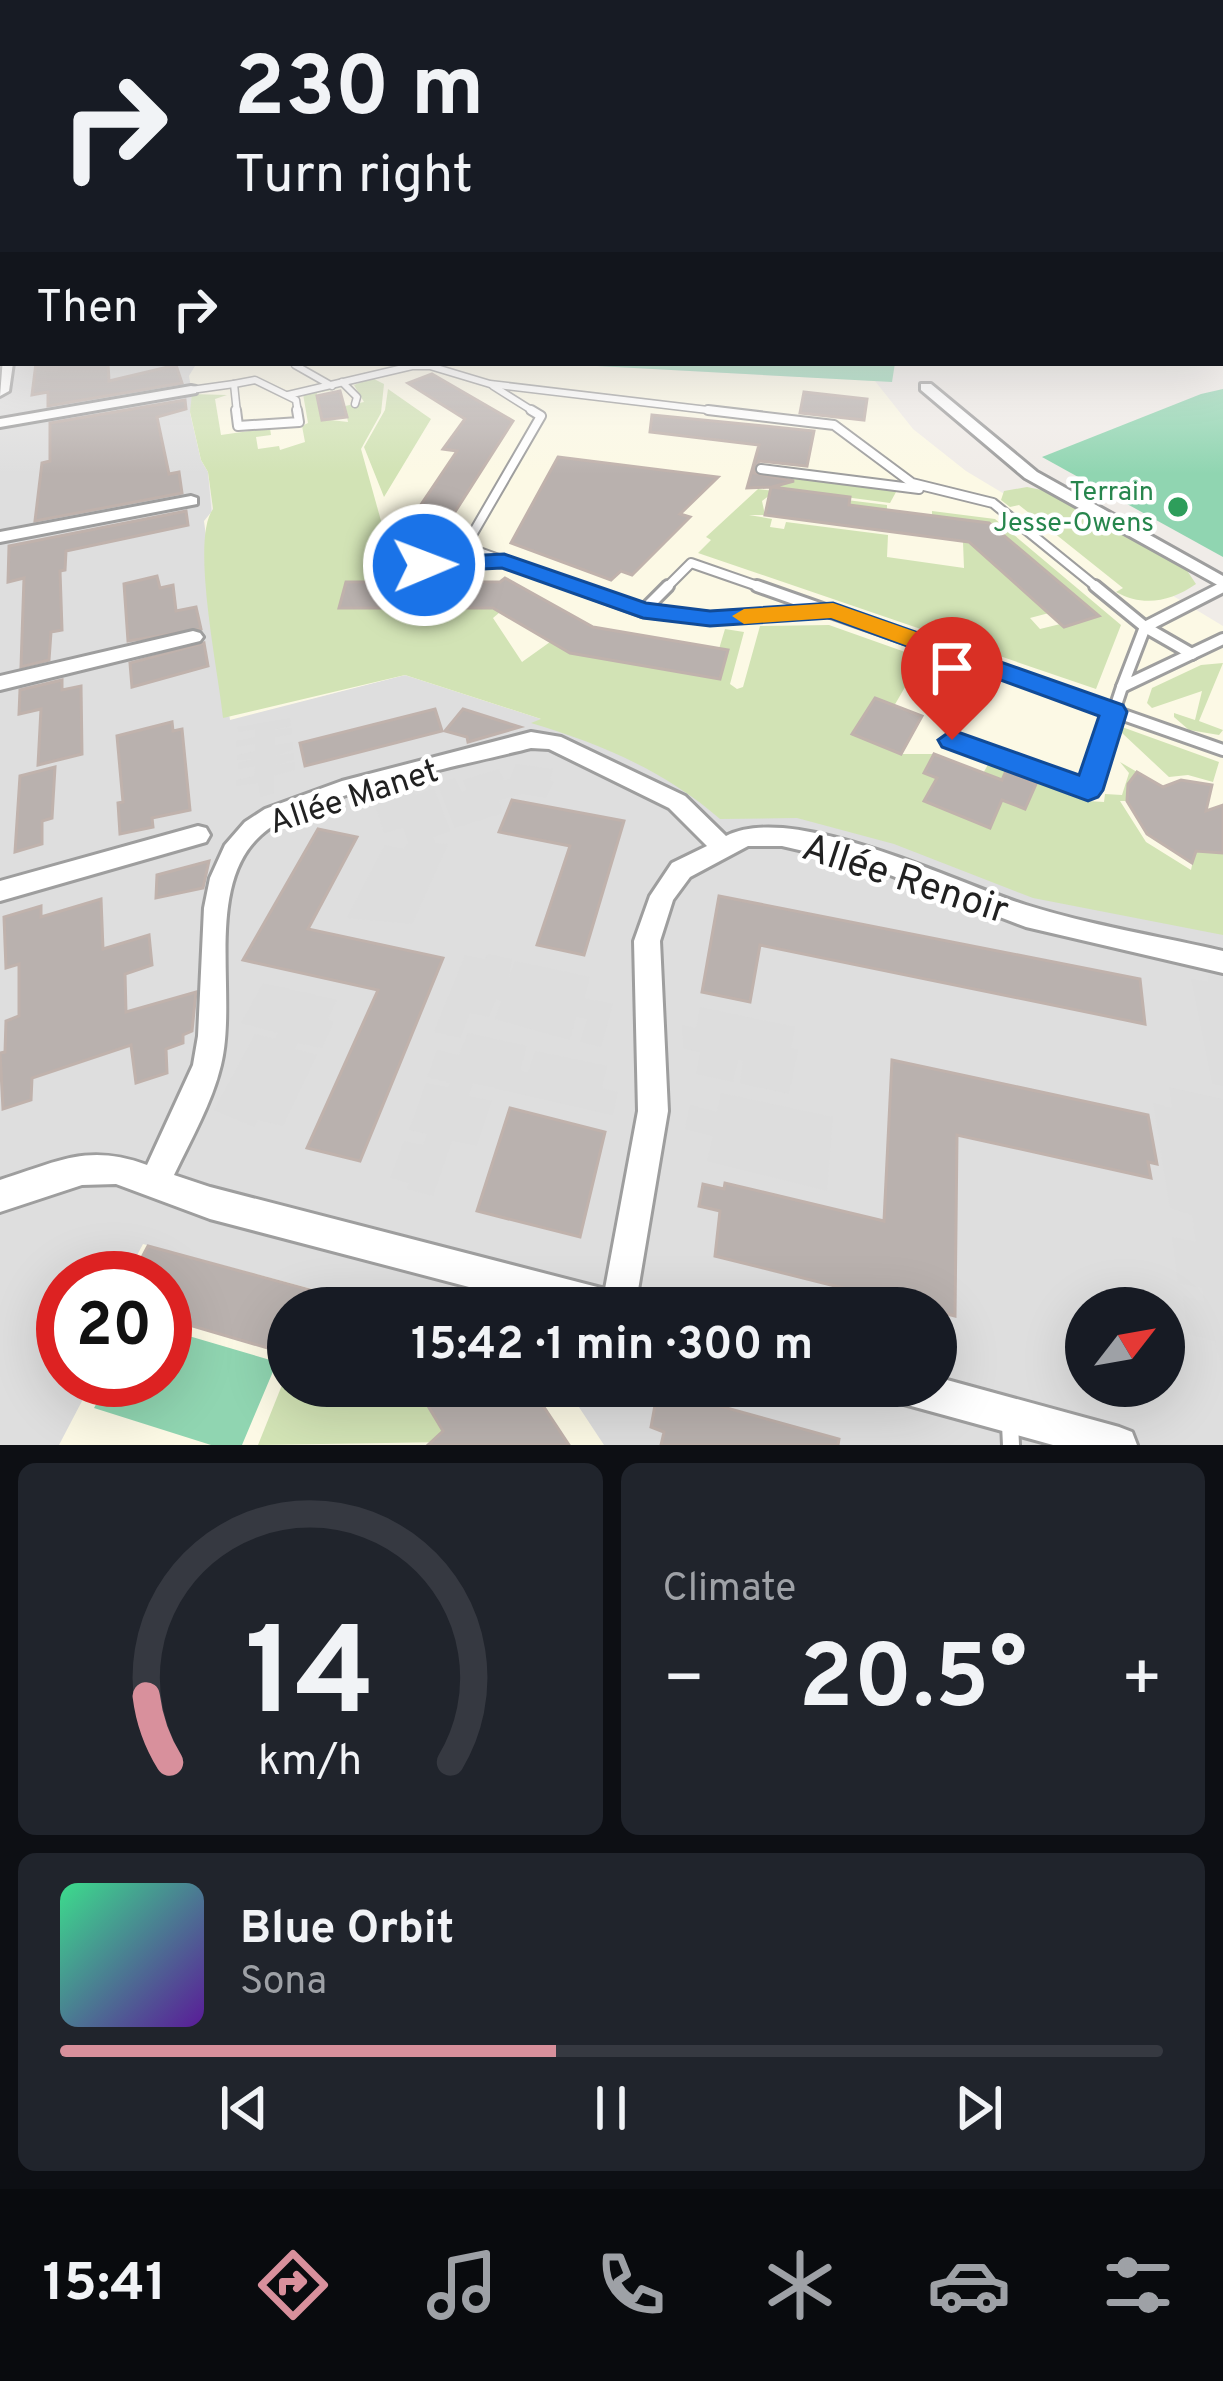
<!DOCTYPE html>
<meta charset="utf-8">
<style>
body{margin:0;font-family:Overpass,sans-serif;background:#20242c;color:#f1f3f6;height:100vh;display:flex;flex-direction:column;font-size:45px;white-space:nowrap}
*{box-sizing:border-box;margin:0}
p{font-size:39px;color:#9ea1a6}
.icon{flex:none;width:66px;height:66px;fill:none;stroke:currentColor;stroke-width:2;stroke-linecap:round;stroke-linejoin:round}
.map{position:relative;height:1445px;overflow:hidden}
.sheet{display:flex;flex-direction:column;gap:18px;padding:18px;background:#0d0f14;flex:1}
.sheet>*{flex:none}
.hud{position:absolute;left:0px;top:0px;width:1224px;height:366px;box-shadow:0 12px 48px #0002;background:#171b24;color:#f1f3f6;overflow:hidden}
.needle{width:78px;rotate:59deg}
.tools{position:absolute;left:1065px;top:1287px;display:grid;gap:24px}
.tools a{display:grid;place-items:center;width:120px;height:120px;border-radius:50%;background:#171b24;box-shadow:0 12px 48px #0002;font-size:60px}
.speed{position:absolute;left:36px;top:1251px;display:flex;gap:24px;font-size:60px;font-weight:700;text-align:center}
.speed>*{display:grid;place-content:center;width:156px;height:156px;border-radius:50%;background:#171b24;box-shadow:0 12px 48px #0002;line-height:1}
.speed .limit{border:18px solid #d22;background:#fff;color:#111}
.pin{position:absolute;display:grid;place-items:center;width:102px;height:102px;color:#fff;margin:-123px -51px;border-radius:50% 50% 50% 0;rotate:-45deg;box-shadow:0 0 12px #0007}
.pin .icon{rotate:45deg}
.me{position:absolute;width:132px;margin:-66px;rotate:89deg;stroke-linejoin:round;filter:drop-shadow(0 0 9px #0008)}
.turn{display:flex;align-items:center;gap:42px;height:252px;padding:0 36px;font-size:54px}
.turn .icon{width:156px;height:156px;stroke-width:2.5}
.turn b{display:block;font-size:84px;line-height:102px}
.then{display:flex;align-items:center;height:114px;padding:0 36px;background:#0003;gap:24px;font-size:45px}
.big{font-size:90px;font-weight:700;line-height:1.1}
.sheet .card{flex:1;display:flex;flex-direction:column;justify-content:center;gap:18px;min-width:0;padding:0 42px;border-radius:18px;background:#20242c}
.sheet .dial{align-items:center;gap:0}
.dial svg{height:312px;overflow:visible;fill:none;stroke:#363941;stroke-width:7;stroke-linecap:round;text-anchor:middle}
.dial text{fill:#f1f3f6;stroke:none}
.song{display:flex;align-items:center;gap:36px}
.cover{width:144px;height:144px;border-radius:18px;background:linear-gradient(135deg,hsl(150 70% 55%),hsl(270 70% 35%))}
.played{height:12px;border-radius:6px;background:linear-gradient(90deg,#d8909c 45%,#363941 45%)}
.keys{display:flex;justify-content:space-around;direction:ltr}
.heat{display:flex;justify-content:space-between;align-items:center;font-size:66px;direction:ltr}
.sheet .tiles{flex:1;display:grid;gap:18px;grid-template-columns:1fr 1fr}
.card:last-child{grid-column:span 2}
.trip{position:absolute;left:267px;top:1287px;width:690px;height:120px;border-radius:60px;background:#171b24;box-shadow:0 12px 48px #0002;font-weight:700;line-height:120px;text-align:center}
.menu{display:flex;height:192px;justify-content:space-around;align-items:center;background:#090b0e;color:#9ea1a6}
.menu .icon{width:84px;height:84px}
.menu .selected{color:#d8909c}
.menu b{font-size:54px;color:#f1f3f6}
.map>svg:first-child{display:block}
</style>
<div class="map">
<svg width="1223" height="1445" viewBox="0 0 1223 1445">
<rect width="100%" height="100%" fill="#f0ece8"/>
<path fill="#dedede" fill-rule="evenodd" d="M0,272L3,363H197L189,376L194,403L190,413L201,460L208,472L230,719L405,675L1044,882L1223,910V1445H0ZM63,1278H165V1380H63ZM288,1308H936V1386H288ZM1086,1308H1164V1386H1086Z"/>
<g fill="#fcf9e5">
<path d="M197,363H541L875,381L913,429L966,471L1223,626V910L1044,882L405,675L230,720L204,521L213,510L208,472L201,460L190,412L194,402L189,376Z"/>
<path d="M143,1244L383,1308H288V1386H565L604,1445H59L93,1380H165V1278H125Z"/>
</g>
<g fill="#d2e3b5">
<path d="M372,378L384,384L381,413L361,449L383,528L448,550L451,561H385L383,582L347,583L339,608H493L500,612L493,618L522,662L550,642L570,653L719,679L728,651L719,649L725,629L744,632L730,684L737,689L743,687L760,626L829,625L922,658L894,706L853,734L901,754H934L924,773L937,778L925,801L990,828L1002,800L1025,809L1036,784L1007,772L1000,785L981,777L990,761L1088,801L1104,802L1105,794L1122,795L1129,773L1120,762L1137,772L1127,801H1120L1146,842L1191,870L1196,847L1223,853V935L1033,898L894,844L797,818L720,819C665,771 601,744 531,723L541,719L405,675L223,718C219,674 190,540 213,509L208,472L201,460L190,412L192,394L227,395L215,399L221,435L270,428L271,435L256,437L258,449L279,446L280,450L305,442L302,426L308,423L303,394L340,388L317,393L322,419L348,422L345,406L364,402L354,385Z"/>
<path d="M388,389L431,419L384,497L364,447L385,410Z"/>
<path d="M761,474L896,491V492L890,503L762,486Z"/>
<path d="M1027,487L1056,493L1184,566L1196,584C1170,602 1143,607 1116,592L1123,588L1019,505L1010,507L1001,500L1004,491Z"/>
<path d="M758,489L887,505V510L770,495L762,501L765,515H749L772,519L770,527L784,529L786,522L888,535L887,557L964,568L963,542H969L1049,613L1030,618L1040,629L1097,615L989,523L932,516V511L995,519L1121,625L1096,689L698,553L711,540L706,537Z"/>
<path d="M1223,663L1199,721L1223,730L1219,735L1189,730L1174,717V713L1195,720L1202,691L1152,708L1147,703L1152,688L1201,665Z"/>
<path d="M1122,727L1219,762L1213,782L1188,775L1169,777L1122,733Z"/>
<path d="M288,1370V1386H399L420,1392L450,1442L258,1445Z"/>
</g>
<g fill="#90d5b1">
<path d="M541,363H895L892,382Z"/>
<path d="M1223,389V557L1042,457L1201,394Z"/>
<path d="M165,1329L277,1362L242,1445H211L94,1408L109,1380H165Z"/>
</g>
<g fill="#ddd">
<path d="M290,718L291,726L273,730L292,728V734L275,737V745L293,742V750L274,756L294,753V760L275,765L295,762V770L273,776L274,793L260,797L258,783L236,786V780L254,776L255,766L238,769V763L255,759L237,760V755L255,751V744L236,747V741L255,737V729L238,732L237,727Z"/>
<path d="M516,764L553,769L550,780L554,782L546,798L522,794L499,800L503,813L455,828L437,783L455,778L462,792L467,790L463,780L499,769L504,780L510,779Z"/>
<path d="M434,789L450,831L433,837L435,843L448,844L412,924L347,918L385,845L404,849L408,843L403,828L384,833L375,804L412,790L415,795Z"/>
<path d="M488,954L512,959L508,980L515,961L590,977L584,998L613,1004L601,1047L580,1042L587,1019L576,1017L570,1040L495,1019L501,1001L496,999L489,1017L470,1013L460,1038L434,1032L465,955L485,959Z"/>
<path d="M1208,975L1223,978V1086L1212,1084L1191,979L1208,982Z"/>
<path d="M263,983L337,1000L328,1019L334,1022L322,1048L298,1043L295,1049L317,1055L283,1126L258,1120L254,1127L214,1110L255,1034L275,1039L278,1033L241,1023Z"/>
<path d="M700,1007L795,1027L791,1048L798,1050L789,1094L740,1083L743,1061L738,1060L733,1082L696,1074L700,1052L683,1048L682,1025L696,1028Z"/>
<path d="M468,1033L527,1046L520,1070L528,1073L535,1051L607,1066L602,1088L618,1092L613,1115L473,1083L469,1096L492,1101L477,1146L452,1141L433,1196L407,1189L409,1183L390,1178L404,1141L423,1145L427,1134L409,1130L426,1083L448,1087L450,1083L427,1077L437,1050L459,1055Z"/>
<path d="M1169,1087L1223,1099V1371L1215,1341L1188,1334L1183,1296L1204,1302L1202,1288L1178,1283L1172,1237L1196,1242L1192,1215L1170,1208L1153,1103L1172,1108Z"/>
<path d="M721,1093L833,1117L827,1191L707,1161L713,1136L685,1129L690,1105L717,1112Z"/>
</g>
<g fill="#b9b1ae" stroke="#c0b2ac" stroke-width="3">
<path d="M36,363H108L109,381L176,365L182,383L48,406V392L32,395Z"/>
<path d="M432,374L513,421L446,526L410,521L457,451L443,449L465,419L408,383Z"/>
<path d="M340,391L347,417L322,420L317,396Z"/>
<path d="M804,392L867,399L864,420L800,413Z"/>
<path d="M185,400L186,409L157,417L169,474L179,472L182,493L35,521L42,463L50,461V423Z"/>
<path d="M652,415L814,431L807,466L759,461L754,473L794,481L772,487L850,497L849,505L989,523L1099,616L1064,627L969,542L765,515L771,487L747,488L759,445L650,432Z"/>
<path d="M558,457L718,477L680,514L690,517L632,575L621,571L611,580L511,543Z"/>
<path d="M186,511L188,525L66,551L65,570L60,571L62,630L51,632L49,660L21,667L24,578L8,582L9,546Z"/>
<path d="M157,576L160,588L173,585L176,611L196,607L201,629L128,641L124,584Z"/>
<path d="M505,578L593,627L728,650L720,679L570,653L493,608H339L346,582H500Z"/>
<path d="M204,643L208,666L132,687L130,663Z"/>
<path d="M62,680V690L81,686L82,754L38,765L41,709L19,714L20,690Z"/>
<path d="M875,698L922,716L901,754L852,734Z"/>
<path d="M435,709L442,731L305,766L300,743Z"/>
<path d="M463,709L520,727L468,742L467,737L445,731Z"/>
<path d="M172,722L173,731L182,729L190,810L152,818L153,827L120,834L118,803L123,802L117,736Z"/>
<path d="M934,754L1002,780L1006,771L1036,784L1025,809L1002,800L990,828L924,801L937,778L924,773Z"/>
<path d="M55,767L52,818L42,821V844L15,852L20,776Z"/>
<path d="M1137,772L1163,787L1181,780L1212,785L1206,811L1223,805V853L1196,851L1192,863L1147,834L1127,801L1128,784Z"/>
<path d="M512,800L624,821L584,955L537,945L570,846L499,832Z"/>
<path d="M318,829L357,837L308,929L443,958L360,1161L307,1148L378,990L243,960Z"/>
<path d="M209,861L203,888L156,898L157,875Z"/>
<path d="M719,896L1140,979L1145,1024L760,945L750,1002L702,992Z"/>
<path d="M101,899L103,949L149,935L152,965L125,974L126,1012L196,992L192,1031L183,1035V1043L166,1049L167,1073L136,1083L131,1045L32,1078L31,1100L3,1109L0,1053L5,1052L6,1021L19,1016V964L6,968L4,917L41,906V917Z"/>
<path d="M892,1060L1148,1115L1157,1164L1148,1162L1151,1178L957,1135L955,1316L715,1256L720,1211L699,1206L703,1184L724,1189L725,1183L884,1221Z"/>
<path d="M510,1108L605,1132L580,1237L477,1211Z"/>
<path d="M148,1246L354,1302L353,1308H288V1354L165,1318V1278H131Z"/>
<path d="M416,1386H530L569,1445H428L443,1431Z"/>
<path d="M658,1389L839,1439L838,1445H661L664,1432L651,1427Z"/>
</g>
<g fill="none" stroke-linecap="round" stroke-linejoin="round">
<g stroke="#9e9e9e" stroke-width="9">
<g id="service-far3">
<path d="M295,365L332,386"/>
<path d="M342,382L357,397L355,404"/>
<path d="M493,386L536,413"/>
<path d="M191,390L234,384"/>
<path d="M288,395L412,366H430L490,384L733,413"/>
<path d="M237,413L234,384L255,380L296,400L298,413"/>
</g>
</g>
<g stroke="#9e9e9e" stroke-width="12">
<g id="service-far2">
<path d="M236,410L238,426L299,422L297,410"/>
<path d="M531,410L541,416L465,547L583,589"/>
<path d="M708,410L834,425L912,483L993,503L1099,589"/>
<path d="M761,469L919,489"/>
<path d="M390,565L501,562"/>
<path d="M665,589L691,563L766,589"/>
<path d="M1218,589L1223,587"/>
</g>
</g>
<g stroke="#9e9e9e" stroke-width="16">
<g id="service-far1">
<path d="M574,586L643,611L710,618L827,611"/>
<path d="M757,586L1223,750"/>
<path d="M1095,586L1145,627L1192,654"/>
<path d="M1223,587L1145,627L1122,687L1223,639"/>
<path d="M643,611L668,586"/>
<path d="M952,740L1088,790L1122,687"/>
</g>
</g>
<g stroke="#9e9e9e" stroke-width="22">
<path id="service" d="M1010,1424L1011,1445"/>
</g>
<g stroke="#9e9e9e" stroke-width="6">
<g id="minor">
<rect x="0" y="339" width="3" height="8"/>
<path d="M921,384H931L1037,472L1223,576V588L1025,478L921,390Z"/>
<path d="M191,386L196,387V393L0,427V419Z"/>
<path d="M191,496L197,498V504L0,542V532Z"/>
<path d="M193,631L200,633L203,637L200,641L0,690V676Z"/>
<path d="M531,732L561,737L685,796L726,836C794,801 955,883 1026,905C1089,925 1158,936 1223,951V973L1026,927L864,865L782,846H748L690,877L673,900L660,941L668,1111L635,1308H549L210,1219L116,1184L82,1185L0,1212V1180C58,1162 87,1143 147,1165L193,1065L198,1036L204,908L210,878L225,845L245,822L265,809L342,781ZM531,748L549,749L669,808L707,846L672,863L650,896L634,941L638,1111L605,1289L210,1187L174,1175C191,1139 212,1103 221,1065C238,996 203,887 261,835C305,795 469,764 531,748Z"/>
<path d="M198,826L206,828L210,835L206,842L0,901V881Z"/>
<path d="M936,1377L1119,1427L1132,1432L1137,1445H1053L904,1404L892,1398L886,1386H936Z"/>
</g>
</g>
<g stroke="#9e9e9e" stroke-width="6">
<g id="tertiary">
<rect x="0" y="272" width="3" height="8"/>
<path d="M3,358V363H13L9,391L0,396Z"/>
</g>
</g>
<use href="#service-far3" stroke="#fff" stroke-width="6"/>
<use href="#service-far2" stroke="#fff" stroke-width="8"/>
<use href="#service-far1" stroke="#fff" stroke-width="10"/>
<use href="#service" stroke="#fff" stroke-width="16"/>
<use href="#minor" fill="#fff" fill-rule="evenodd"/>
<use href="#tertiary" fill="#fff" fill-rule="evenodd"/>
</g>
<linearGradient id="sky" x2="0" y2="1"><stop stop-color="#91c1e2"/><stop offset="0.57" stop-color="#f8f6f5"/><stop offset="1" stop-color="#f8f6f5" stop-opacity="0"/></linearGradient>
<rect width="1223" height="474" fill="url(#sky)"/>
<path fill="#1a73e8" stroke="#114b97" stroke-width="3" d="M504,554L646,603L710,611L833,603L1123,705L1127,712L1103,790L1098,797L1088,801L942,747L938,740L952,730L1079,775L1099,716L831,618L710,626L643,618L502,568L424,572L412,565L424,558Z"/>
<path fill="#f59e0b" d="M833,603L936,639L940,645L927,653L831,618L744,624L732,616L744,609Z"/>
<circle fill="#2e9e5b" stroke="#fff" stroke-width="4.5" cx="1178" cy="507" r="12"/>
<g text-anchor="middle" stroke-width="9" stroke-linejoin="round" paint-order="stroke">
<g font-size="27" fill="#27864d" stroke="#fff" text-anchor="end">
<text x="1154" y="500">Terrain<tspan x="1154" dy="31">Jesse-Owens</tspan></text>
</g>
<g font-size="33" fill="#212121" stroke="#fff">
<text transform="translate(353 795) rotate(-18)" y="12">Allée Manet</text>
</g>
<g font-size="39" fill="#212121" stroke="#fff">
<text transform="translate(906 877) rotate(18)" y="14">Allée Renoir</text>
</g>
</g>
</svg>
<div class="tools">
<a><svg class="needle" viewBox="-14 -14 28 28"><path d="M0-13l5 13h-10z" fill="#e53935"/><path d="M0 13l5-13h-10z" fill="#9ea1a6"/></svg></a>
</div>
<div class="speed"><div class="limit">20</div></div>
<div class="pin" style="left:952px;top:740px;background:#d93025"><svg class="icon" aria-label="arrive" viewBox="0 0 24 24"><path d="M6 21V4h12l-3 4 3 4H6"/></svg></div>
<svg class="me" style="left:424px;top:565px" viewBox="-20 -20 40 40"><circle r="17" fill="#1a73e8" stroke="#fff" stroke-width="3"/><path d="M0-11L8 9 0 5-8 9z" fill="#fff"/></svg>
<div class="trip">15:42 · 1 min · 300 m</div>
<div class="hud">
<div class="turn"><svg class="icon" aria-label="right" viewBox="0 0 24 24"><path d="M7 20v-9h11M14 6l5 5-5 5"/></svg><div><b>230 m</b>Turn right</div></div>
<div class="then">Then<svg class="icon" aria-label="right" viewBox="0 0 24 24"><path d="M7 20v-9h11M14 6l5 5-5 5"/></svg></div>
</div>
</div>
<section class="sheet">
<div class="tiles">
<div class="card dial"><svg viewBox="0 0 100 80">
<path d="M14 69A42 42 0 1 1 86 69"/>
<path d="M14 69A42 42 0 0 1 8 52" stroke="#d8909c"/>
<text x="50" y="56" font-size="32" font-weight="700">14</text>
<text x="50" y="72" font-size="11">km/h</text>
</svg></div>
<div class="card"><p>Climate</p>
<div class="heat"><a>−</a><b class="big">20.5°</b><a>+</a></div>
</div>
<div class="card">
<div class="song"><i class="cover"></i><div><b>Blue Orbit</b><p>Sona</p></div></div>
<div class="played"></div>
<div class="keys"><svg class="icon" aria-label="previous" viewBox="0 0 24 24"><path d="M18 5L8 12l10 7zM5 5v14"/></svg><svg class="icon" aria-label="pause" viewBox="0 0 24 24"><path d="M8 5v14M16 5v14"/></svg><svg class="icon" aria-label="next" viewBox="0 0 24 24"><path d="M6 5l10 7-10 7zM19 5v14"/></svg></div>
</div>
</div>
</section>
<nav class="menu">
<b>15:41</b>
<svg class="icon selected" aria-label="directions" viewBox="0 0 24 24"><path d="M12 3l9 9-9 9-9-9zM9 14v-3h6M13 9l2 2-2 2"/></svg>
<svg class="icon" aria-label="music" viewBox="0 0 24 24"><path d="M9 18V5l10-2v13"/><circle cx="6" cy="18" r="3"/><circle cx="16" cy="16" r="3"/></svg>
<svg class="icon" aria-label="phone" viewBox="0 0 24 24"><path d="M5 4h4l2 5-3 2q2 4 5 5l2-3 5 2v4C11 20 4 13 5 4z"/></svg>
<svg class="icon" aria-label="climate" viewBox="0 0 24 24"><path d="M12 3v18M4 7l16 10M4 17L20 7"/></svg>
<svg class="icon" aria-label="car" viewBox="0 0 24 24"><path d="M5 17H2v-5l4-1 3-4h7l3 4 3 1v5h-3M9 17h6M6 11h13"/><circle cx="7" cy="17" r="2"/><circle cx="17" cy="17" r="2"/></svg>
<svg class="icon" aria-label="filters" viewBox="0 0 24 24"><path d="M4 7h16M4 17h16"/><circle cx="9" cy="7" r="2"/><circle cx="15" cy="17" r="2"/></svg>
</nav>
